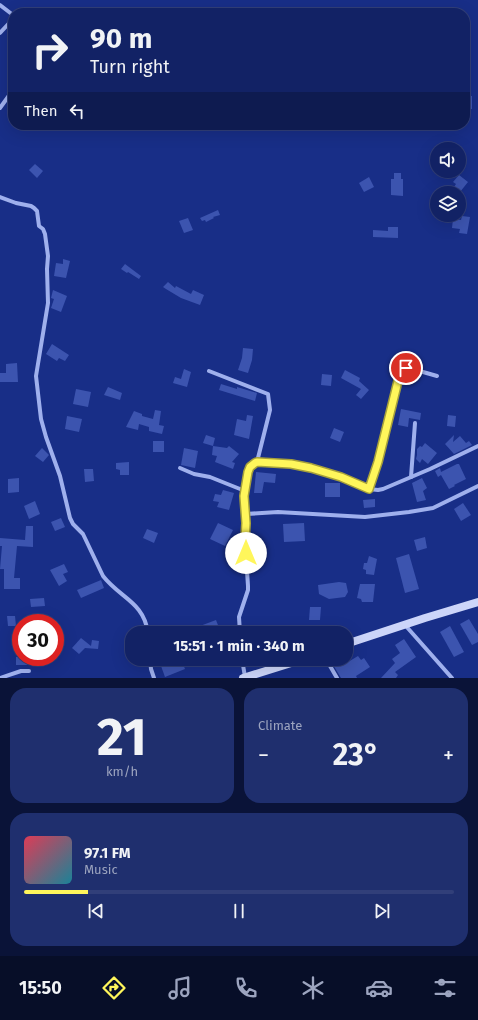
<!DOCTYPE html>
<meta charset="utf-8">
<style>
body{margin:0;font-family:"Fira Sans",sans-serif;background:#1f2f6e;color:#f1f3f6;height:100vh;display:flex;flex-direction:column;font-size:15px;white-space:nowrap}
*{box-sizing:border-box;margin:0}
p{font-size:13px;color:#9ca4bf}
.icon{flex:none;width:22px;height:22px;fill:none;stroke:currentColor;stroke-width:2;stroke-linecap:round;stroke-linejoin:round}
.map{position:relative;height:678px;overflow:hidden}
.drawer{display:flex;flex-direction:column;gap:10px;padding:10px;background:#0a1338;flex:1}
.drawer>*{flex:none}
.guide{position:absolute;left:8px;top:8px;width:462px;height:122px;border-radius:16px;box-shadow:0 4px 16px #0002,0 0 0 1px #313f79;background:#122265;color:#f1f3f6;overflow:hidden}
.controls{position:absolute;left:430px;top:142px;display:grid;gap:8px}
.controls a{display:grid;place-items:center;width:36px;height:36px;border-radius:50%;background:#122265;box-shadow:0 4px 16px #0002,0 0 0 1px #313f79;font-size:20px}
.speed{position:absolute;left:12px;top:614px;display:flex;gap:8px;font-size:20px;font-weight:700;text-align:center}
.speed>*{display:grid;place-content:center;width:52px;height:52px;border-radius:50%;background:#122265;box-shadow:0 4px 16px #0002,0 0 0 1px #313f79;line-height:1}
.speed .limit{border:6px solid #d22;background:#fff;color:#111}
.pin{position:absolute;display:grid;place-items:center;width:34px;height:34px;color:#fff;margin:-17px;border:2px solid #fff;border-radius:50%;box-shadow:0 1px 4px #0007}
.me{position:absolute;width:44px;margin:-22px;rotate:0deg;stroke-linejoin:round;filter:drop-shadow(0 0 3px #0008)}
.turn{display:flex;align-items:center;gap:14px;height:84px;padding:0 16px;font-size:18px}
.turn .icon{width:52px;height:52px;stroke-width:2.5}
.turn b{display:block;font-size:28px;line-height:34px}
.then{display:flex;align-items:center;height:38px;padding:0 16px;background:#0003;gap:8px;font-size:15px}
.big{font-size:30px;font-weight:700;line-height:1.1}
.drawer .widget{flex:1;display:flex;flex-direction:column;justify-content:center;gap:6px;min-width:0;padding:0 14px;border-radius:16px;background:#1f2f6e}
.drawer .dial{align-items:center;gap:0}
.dial b{font-size:52px;line-height:1}
.song{display:flex;align-items:center;gap:12px}
.cover{width:48px;height:48px;border-radius:6px;background:linear-gradient(135deg,hsl(350 70% 55%),hsl(190 70% 35%))}
.played{height:4px;border-radius:2px;background:linear-gradient(90deg,#fff65b 15%,#313f79 15%)}
.keys{display:flex;justify-content:space-around;direction:ltr}
.heat{display:flex;justify-content:space-between;align-items:center;font-size:22px;direction:ltr}
.drawer .tiles{flex:1;display:grid;gap:10px;grid-template-columns:1fr 1fr}
.widget:last-child{grid-column:span 2}
.trip{position:absolute;left:125px;top:626px;width:228px;height:40px;border-radius:16px;background:#122265;box-shadow:0 4px 16px #0002,0 0 0 1px #313f79;font-weight:700;line-height:40px;text-align:center}
.tab-bar{display:flex;height:64px;justify-content:space-around;align-items:center;background:#070e28;color:#9ca4bf}
.tab-bar .icon{width:28px;height:28px}
.tab-bar .active{color:#fff65b}
.tab-bar b{font-size:18px;color:#f1f3f6}
.map>svg:first-child{display:block}
</style>
<div class="map">
<svg width="478" height="678" viewBox="0 0 478 678">
<rect width="100%" height="100%" fill="#182e87"/>
<g fill="#3c54af">
<rect x="465" y="96" width="7" height="13"/>
<path d="M35,164L43,171L37,178L29,170Z"/>
<path d="M394,173H401V179H403V196L391,195V179H394Z"/>
<path d="M459,175L468,182L460,192L454,187L456,184L453,182Z"/>
<path d="M369,177L374,187L364,192L359,183Z"/>
<path d="M218,210L220,215L213,217L214,218L206,222L205,220L202,221L200,218Z"/>
<path d="M462,216L470,217L467,234L459,233L460,229L452,228L453,219L461,220Z"/>
<path d="M188,218L193,230L184,233L179,221Z"/>
<path d="M388,227H398V238L373,237V230L388,231Z"/>
<path d="M63,259L70,261L66,278L54,276L56,263L63,264Z"/>
<path d="M125,264L141,276L139,279L128,272L127,273L121,269Z"/>
<path d="M168,282L175,288L176,286L191,294L193,290L204,295L200,305L181,298L166,289L163,287Z"/>
<path d="M53,290L67,296L61,312L51,308L54,299L51,298Z"/>
<path d="M52,344L69,355L65,361L59,358L57,361L46,354Z"/>
<path d="M243,348L253,349L252,360L248,373L238,370L242,358Z"/>
<path d="M17,363L18,382H0V373H6V364Z"/>
<path d="M184,369L191,372L187,387L173,383L175,377L181,379Z"/>
<path d="M345,370L360,378L359,381L369,390L361,399L356,395L361,389L341,378Z"/>
<path d="M322,374L332,375L331,386L321,385Z"/>
<path d="M221,384L237,389V387L257,393L255,401L219,390Z"/>
<path d="M108,387L122,393L120,400L104,395Z"/>
<path d="M76,389L91,392L88,407L73,404Z"/>
<path d="M401,409L421,413L420,420L409,418L408,427L398,425Z"/>
<path d="M155,410L161,411L159,425L164,426L162,434L149,431V427L139,424L138,430L126,427L134,411L142,414V416L153,419Z"/>
<path d="M247,415L253,416L249,439L234,435L237,419L246,421Z"/>
<path d="M448,415L456,416L455,427L447,426Z"/>
<path d="M67,416L82,419L79,432L65,429Z"/>
<path d="M334,428L344,432L340,442L330,438Z"/>
<path d="M206,435L215,438L213,446L203,443Z"/>
<path d="M454,435L453,442L460,436L466,443L469,441L472,445L454,454L445,444Z"/>
<rect x="153" y="441" width="11" height="11"/>
<path d="M425,443L437,453L428,464L422,459L420,463L416,459L417,455V449L420,446L422,447Z"/>
<path d="M213,446L227,448L229,446L239,454L232,462L235,463L233,469L215,462L217,456L212,455Z"/>
<path d="M42,448L49,455L43,462L35,456Z"/>
<path d="M184,448L198,451L195,468L181,465Z"/>
<path d="M129,462V475H120V470L116,469V463Z"/>
<path d="M457,464H459L466,479L454,485L455,486L449,489L441,475L438,477L435,471L440,468L441,472Z"/>
<path d="M84,469H93L94,481L85,482Z"/>
<path d="M256,472L276,474L275,483L264,482L262,493H254Z"/>
<path d="M19,478V492L8,493V479Z"/>
<path d="M422,478L427,488L423,491L426,500L417,502L412,483Z"/>
<rect x="325" y="483" width="15" height="14"/>
<path d="M223,490L234,493L229,510L217,507L219,502L213,501L215,494L221,495Z"/>
<path d="M375,499V507L364,508L363,500Z"/>
<path d="M35,501L40,514L29,519L24,506Z"/>
<path d="M463,503L471,515L461,521L454,509Z"/>
<path d="M61,518L65,527L55,531L51,522Z"/>
<path d="M218,523L233,530L225,546L210,539Z"/>
<path d="M304,523L305,541L284,542L283,524Z"/>
<path d="M26,526H33V547L17,546L14,578H20V589H4V569H0L2,546H0V538L25,540Z"/>
<path d="M147,529L158,533L154,543L143,538Z"/>
<path d="M425,537L427,548L417,551L414,540Z"/>
<path d="M409,554L419,589L405,593L396,558Z"/>
<path d="M369,556L377,559L374,575L366,574V570L363,569L364,563H367Z"/>
<path d="M64,564L68,572L63,574L67,581L59,586L50,570Z"/>
<path d="M101,580L104,588L81,598L77,590Z"/>
<path d="M339,582L346,583L348,592L345,597L329,599L319,594L318,585Z"/>
<path d="M360,584H375L373,602H362L361,599L357,598Z"/>
<path d="M44,598L45,606L31,607L30,599Z"/>
<path d="M310,607H321L320,620H309Z"/>
<path d="M7,616H15L16,626H8Z"/>
<path d="M469,619L478,634V642L472,645L460,624Z"/>
<path d="M216,620L221,633H203L200,626Z"/>
<path d="M450,626L464,652L454,657L440,632Z"/>
<path d="M81,638L91,646L92,640L99,641L98,649L85,648L79,654L72,648Z"/>
<path d="M404,639L416,657L395,672L398,675L396,678H381L395,663L392,659L400,653L395,645Z"/>
<path d="M358,656L361,660L364,658L370,667L356,676L357,678H341L332,663L339,659H346L348,662Z"/>
<rect x="16" y="657" width="12" height="8"/>
<path d="M181,659L185,669L165,677L161,666Z"/>
</g>
<g fill="none" stroke-linecap="round" stroke-linejoin="round">
<g stroke="#9fb0ed" stroke-width="4">
<path d="M0,5L13,15"/>
<path d="M0,33L13,19"/>
<path d="M0,108L13,90"/>
<path d="M0,197L16,203L31,206L34,208L37,211L39,226L43,229L45,234L48,256L47,269L48,303L36,376L41,419L46,437L60,476L70,518L73,524L83,534L103,576C120,598 144,602 148,633"/>
<path d="M209,371L268,394L270,410L257,462"/>
<path d="M180,468L194,474L210,477L245,491"/>
<path d="M411,477L415,423"/>
<path d="M369,489L378,490L383,489L430,469L478,446"/>
<path d="M246,514L278,512L365,517L409,512L433,508L478,486"/>
<path d="M405,625L452,678"/>
<path d="M240,633L239,617L248,590V586L245,541L246,523L244,497L250,467L257,462L291,464L311,468L341,477L369,489L378,462L400,373L406,368H409L437,376"/>
<path d="M150,659L151,669L154,678"/>
<path d="M242,659L245,677"/>
<path d="M326,659L337,678"/>
<path d="M0,678L21,671H29"/>
</g>
<g stroke="#ccd5f9" stroke-width="8">
<path d="M346,644L425,618L478,602"/>
<path d="M243,678L304,659"/>
</g>
</g>
<g fill="none" stroke-linecap="round" stroke-linejoin="round">
<g stroke="#a6a03b" stroke-width="10">
<path id="route" d="M246,553L245,541L246,523L244,496L248,472L250,467L255,463L257,462L291,464L311,468L341,477L369,489L378,462L400,373L406,368"/>
</g>
<use href="#route" stroke="#fff65b" stroke-width="7"/>
</g>
</svg>
<div class="controls">
<a><svg class="icon" aria-label="sound" viewBox="0 0 24 24"><path d="M4 9h4l5-4v14l-5-4H4zM17 9q2 3 0 6"/></svg></a>
<a><svg class="icon" aria-label="layers" viewBox="0 0 24 24"><path d="M12 4l9 5-9 5-9-5zM3 14l9 5 9-5"/></svg></a>
</div>
<div class="speed"><div class="limit">30</div></div>
<div class="pin" style="left:406px;top:368px;background:#d93025"><svg class="icon" aria-label="arrive" viewBox="0 0 24 24"><path d="M6 21V4h12l-3 4 3 4H6"/></svg></div>
<svg class="me" style="left:246px;top:553px" viewBox="-20 -20 40 40"><circle r="19" fill="#fff"/><path d="M0-13L10 11 0 6-10 11z" fill="#fff65b"/></svg>
<div class="trip">15:51 · 1 min · 340 m</div>
<div class="guide">
<div class="turn"><svg class="icon" aria-label="right" viewBox="0 0 24 24"><path d="M7 20v-9h11M14 6l5 5-5 5"/></svg><div><b>90 m</b>Turn right</div></div>
<div class="then">Then<svg class="icon" aria-label="left" viewBox="0 0 24 24"><path d="M17 20v-9H6M10 6l-5 5 5 5"/></svg></div>
</div>
</div>
<section class="drawer">
<div class="tiles">
<div class="widget dial"><b>21</b><p>km/h</p></div>
<div class="widget"><p>Climate</p>
<div class="heat"><a>−</a><b class="big">23°</b><a>+</a></div>
</div>
<div class="widget">
<div class="song"><i class="cover"></i><div><b>97.1 FM</b><p>Music</p></div></div>
<div class="played"></div>
<div class="keys"><svg class="icon" aria-label="previous" viewBox="0 0 24 24"><path d="M18 5L8 12l10 7zM5 5v14"/></svg><svg class="icon" aria-label="pause" viewBox="0 0 24 24"><path d="M8 5v14M16 5v14"/></svg><svg class="icon" aria-label="next" viewBox="0 0 24 24"><path d="M6 5l10 7-10 7zM19 5v14"/></svg></div>
</div>
</div>
</section>
<nav class="tab-bar">
<b>15:50</b>
<svg class="icon active" aria-label="directions" viewBox="0 0 24 24"><path d="M12 3l9 9-9 9-9-9zM9 14v-3h6M13 9l2 2-2 2"/></svg>
<svg class="icon" aria-label="music" viewBox="0 0 24 24"><path d="M9 18V5l10-2v13"/><circle cx="6" cy="18" r="3"/><circle cx="16" cy="16" r="3"/></svg>
<svg class="icon" aria-label="phone" viewBox="0 0 24 24"><path d="M5 4h4l2 5-3 2q2 4 5 5l2-3 5 2v4C11 20 4 13 5 4z"/></svg>
<svg class="icon" aria-label="climate" viewBox="0 0 24 24"><path d="M12 3v18M4 7l16 10M4 17L20 7"/></svg>
<svg class="icon" aria-label="car" viewBox="0 0 24 24"><path d="M5 17H2v-5l4-1 3-4h7l3 4 3 1v5h-3M9 17h6M6 11h13"/><circle cx="7" cy="17" r="2"/><circle cx="17" cy="17" r="2"/></svg>
<svg class="icon" aria-label="filters" viewBox="0 0 24 24"><path d="M4 7h16M4 17h16"/><circle cx="9" cy="7" r="2"/><circle cx="15" cy="17" r="2"/></svg>
</nav>
